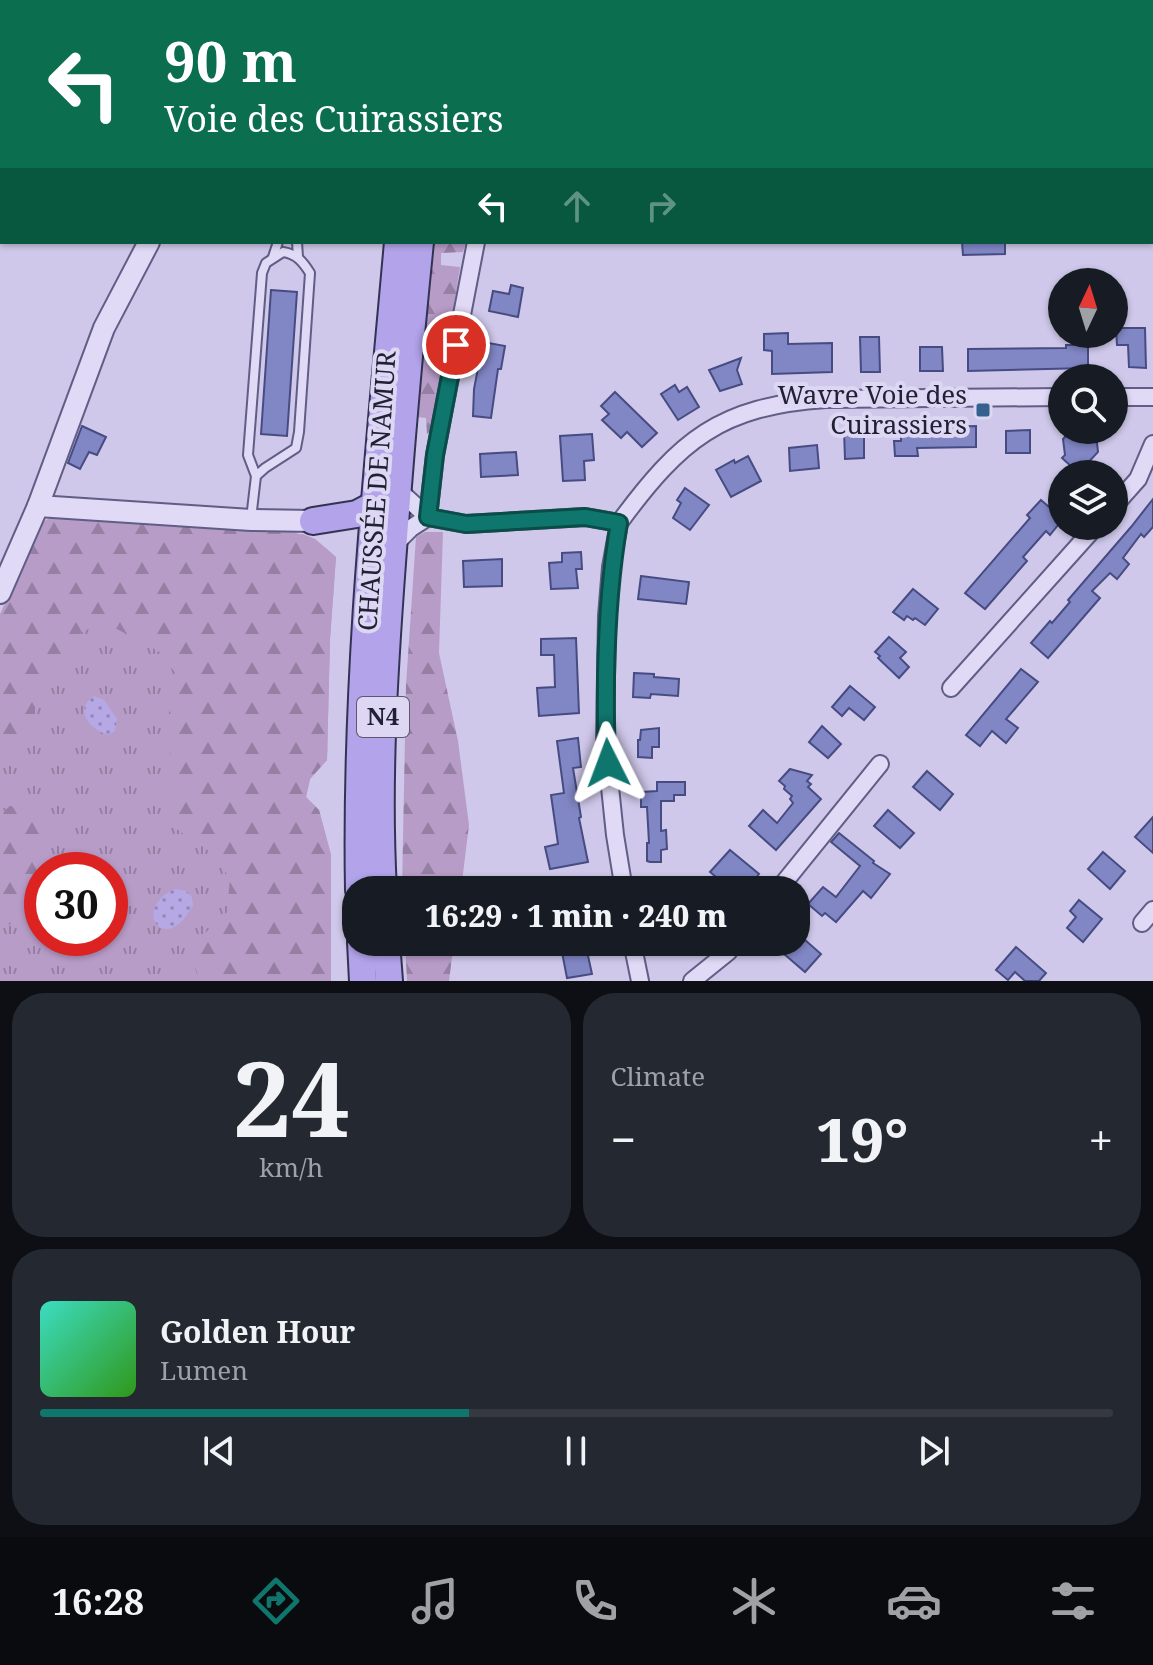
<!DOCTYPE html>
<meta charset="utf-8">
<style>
body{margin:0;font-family:"Noto Serif",serif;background:#242831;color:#f1f3f6;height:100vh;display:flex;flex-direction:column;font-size:30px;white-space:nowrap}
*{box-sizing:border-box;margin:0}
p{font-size:26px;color:#9ea1a6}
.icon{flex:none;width:44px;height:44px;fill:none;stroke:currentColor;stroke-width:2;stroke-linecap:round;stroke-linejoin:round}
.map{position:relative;height:981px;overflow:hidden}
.side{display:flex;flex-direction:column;gap:12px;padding:12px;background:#0d0f14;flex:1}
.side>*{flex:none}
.banner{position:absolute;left:0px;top:0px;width:1154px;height:244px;box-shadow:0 2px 6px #0004;background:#0b6e4f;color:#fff;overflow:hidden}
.needle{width:52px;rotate:4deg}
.buttons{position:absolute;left:1048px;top:268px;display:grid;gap:16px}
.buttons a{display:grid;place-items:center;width:80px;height:80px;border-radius:50%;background:#171b24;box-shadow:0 2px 6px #0004;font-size:40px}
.speed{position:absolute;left:24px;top:852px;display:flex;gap:16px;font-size:40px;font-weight:700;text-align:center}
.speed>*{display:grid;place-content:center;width:104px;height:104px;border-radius:50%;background:#171b24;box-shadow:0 2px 6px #0004;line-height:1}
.speed .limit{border:12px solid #d22;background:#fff;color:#111}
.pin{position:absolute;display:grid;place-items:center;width:68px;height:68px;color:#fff;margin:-34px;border:4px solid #fff;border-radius:50%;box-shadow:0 2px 8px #0007}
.me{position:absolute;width:88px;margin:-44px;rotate:357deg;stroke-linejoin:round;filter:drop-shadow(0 0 6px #0008)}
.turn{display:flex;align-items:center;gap:28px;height:168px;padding:0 32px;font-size:36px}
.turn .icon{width:104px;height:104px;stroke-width:2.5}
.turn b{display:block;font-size:56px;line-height:68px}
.lanes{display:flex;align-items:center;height:76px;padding:0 32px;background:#0003;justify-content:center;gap:40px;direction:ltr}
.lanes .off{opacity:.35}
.big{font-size:60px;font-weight:800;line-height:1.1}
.side .widget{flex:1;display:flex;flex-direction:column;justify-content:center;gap:12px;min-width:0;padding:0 28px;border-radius:32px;background:#242831}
.side .dial{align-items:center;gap:0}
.dial b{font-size:104px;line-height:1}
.song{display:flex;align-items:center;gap:24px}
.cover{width:96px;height:96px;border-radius:12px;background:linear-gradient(135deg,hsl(170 70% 55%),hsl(110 70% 35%))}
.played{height:8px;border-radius:4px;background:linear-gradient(90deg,#0f766e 40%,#363941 40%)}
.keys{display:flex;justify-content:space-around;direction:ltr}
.heat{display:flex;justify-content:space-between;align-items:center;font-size:44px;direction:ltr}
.side .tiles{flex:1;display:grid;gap:12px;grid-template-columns:1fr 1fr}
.widget:last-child{grid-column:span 2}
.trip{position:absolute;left:342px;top:876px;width:468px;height:80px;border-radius:32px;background:#171b24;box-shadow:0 2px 6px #0004;font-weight:800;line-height:80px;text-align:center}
.tab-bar{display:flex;height:128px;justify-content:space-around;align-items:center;background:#090b0e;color:#9ea1a6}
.tab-bar .icon{width:56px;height:56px}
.tab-bar .active{color:#0f766e}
.tab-bar b{font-size:36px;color:#f1f3f6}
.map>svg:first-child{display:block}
</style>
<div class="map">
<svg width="1153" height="981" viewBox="0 0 1153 981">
<defs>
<pattern id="grass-tufts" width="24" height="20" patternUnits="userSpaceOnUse" patternTransform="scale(2)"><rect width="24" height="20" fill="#b89cc8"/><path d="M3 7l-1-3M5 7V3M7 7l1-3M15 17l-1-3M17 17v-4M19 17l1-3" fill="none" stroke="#957fa3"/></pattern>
<pattern id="forest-firs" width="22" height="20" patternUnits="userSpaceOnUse" patternTransform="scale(2)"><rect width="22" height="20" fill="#b89cc8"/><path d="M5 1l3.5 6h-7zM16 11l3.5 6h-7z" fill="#957fa3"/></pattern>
<pattern id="sand-dots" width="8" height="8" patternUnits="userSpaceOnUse" patternTransform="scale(2)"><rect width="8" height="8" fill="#b6a8e4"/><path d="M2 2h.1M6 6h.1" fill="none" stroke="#9488ba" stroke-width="1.8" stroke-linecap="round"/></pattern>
</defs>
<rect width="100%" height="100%" fill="#cfc8ea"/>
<path fill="url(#grass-tufts)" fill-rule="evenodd" d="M303,534L315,539L336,557L330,639L327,760L310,779L306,797L319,810L331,855V981H0V614ZM42,870H110V938H42Z"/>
<g fill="url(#forest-firs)">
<path d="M434,242H466L463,252L441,253V265L460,267L435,425L431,431L427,434L426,418L416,417Z"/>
<path d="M53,516L287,530L315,539L336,557L330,639L327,760L310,779L306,797L319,810L331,855V981H200L195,967L201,937L227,912L230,878L209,851L172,826L169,709L176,674L160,652L115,628L93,626L75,637L37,692L28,747L22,754L6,756L0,752V614L41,523Z"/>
<path d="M425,532H443L439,653L458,741L469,825L461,890H402L406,685L416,537Z"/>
<path d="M22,804L39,812L46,843L49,870H42C42,913 37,912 0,929V814L9,807Z"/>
<path d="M405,942H454L449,981H407Z"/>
</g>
<g fill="url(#sand-dots)">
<path d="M94,696L104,700L117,719L115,731L109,735C90,731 73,709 94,696Z"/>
<path d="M175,889C186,890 193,893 193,905C165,959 130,908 175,889Z"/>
</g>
<g fill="#8186c5" stroke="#464c82" stroke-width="2">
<path d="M962,242H1005V254L963,255Z"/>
<path d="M511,285L523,288L518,317L489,311L493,291L509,294Z"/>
<path d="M271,290L297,292L287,436L261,434Z"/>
<path d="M1116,328H1145L1146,368L1129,367L1128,345H1117Z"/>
<path d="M788,333V344L832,343V372L772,374V351L764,350V334Z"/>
<path d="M860,337H879L880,372H861Z"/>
<path d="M483,342L505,346L501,369H498L491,418L473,416L474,389Z"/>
<path d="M1066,345H1088V368L968,371V349L1066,348Z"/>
<path d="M920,347H942L943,371H920Z"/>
<path d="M741,358L737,370L742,384L720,391L709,370Z"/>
<path d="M675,385L679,392L687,387L699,407L678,420L661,394Z"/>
<path d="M615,392L657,433L642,447L627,432L621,438L602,420L609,414L601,406Z"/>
<path d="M82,426L106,437L97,455L89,452L80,469L68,463Z"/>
<path d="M976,426V447L917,448L918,456H895L894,441H901V433H942V427Z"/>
<path d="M864,429V458L845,459L844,430Z"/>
<path d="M1030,430V453H1006V431Z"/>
<path d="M1071,430H1083L1097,443L1098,452L1084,467L1073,468L1062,458L1065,455L1063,439Z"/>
<path d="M592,434L594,460L584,461L585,480L563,481L560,436Z"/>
<path d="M817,445L819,468L790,471L789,448Z"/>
<path d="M516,452L518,475L481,477L480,454Z"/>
<path d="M748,456L761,481L731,497L716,470L734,460L735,463Z"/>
<path d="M685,488L709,505L690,530L673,518L681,503L677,500Z"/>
<path d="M1153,499V527L1144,537L1141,534L1123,558L1129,564L1117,579L1110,573L1092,591L1100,598L1048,658L1031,643L1050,621L1052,623L1070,602L1068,600L1131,527Z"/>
<path d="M1041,500L1049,507H1053L1054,512L1062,520L1050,535L1046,531L1023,557L1027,561L985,609L965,593L1030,518L1027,515Z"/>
<path d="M581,552L582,569H576L578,588L551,589L549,563L562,562V553Z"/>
<path d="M502,559V586L464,587L463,561Z"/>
<path d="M641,576L689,582L686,604L638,599Z"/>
<path d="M913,589L938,609L925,625L915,618L913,620L907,616L904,620L893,612Z"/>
<path d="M889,637L906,652L900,658L909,667L899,678L878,658L880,656L875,652Z"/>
<path d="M576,638L579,713L539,716L537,688L555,687L554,655H541V639Z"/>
<path d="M1021,669L1038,682L1006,719L1018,728L1006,743L992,731L980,746L966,735Z"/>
<path d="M634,673L654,674V677L679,679L678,696L651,694L650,698L633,697Z"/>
<path d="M850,686L875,707L864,720L849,708L842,716L832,707Z"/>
<path d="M822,726L841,744L828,758L809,742Z"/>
<path d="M659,728V747H652V758L638,757V740H640L641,730Z"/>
<path d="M578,738L581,767L573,768L581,817L579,818L588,862L550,869L545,847L558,844L551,795L564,793L557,741Z"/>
<path d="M790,769L812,775L807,781L811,784L808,787L821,799L776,850L749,826L763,810L777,823L793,803L790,799L792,796L784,789L785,786L779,781Z"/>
<path d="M927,771L953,794L940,810L913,787Z"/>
<path d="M657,782H685V795H674V801H661V831L666,830L667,849L661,850V862H650L647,861V843H649L647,807H641V792L657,791Z"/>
<path d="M888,810L914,833L900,848L874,826Z"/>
<path d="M1153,817V853L1135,837Z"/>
<path d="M839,833L874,861L873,863L890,874L871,898L863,891L836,922L825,913L822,916L808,904L823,887L836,897L860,866L831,842Z"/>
<path d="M730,850L759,874L747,889L734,878L727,886L710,872Z"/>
<path d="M1103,852L1125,871L1110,889L1088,869Z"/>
<path d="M1079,900L1102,919L1083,942L1067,928L1076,917L1070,911Z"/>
<path d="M796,932L821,954L805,972L784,954L796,942Z"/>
<path d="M585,942L592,974L567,978L561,947Z"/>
<path d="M1016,947L1046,973L1039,981H1025L1015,972L1008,980L996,970Z"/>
</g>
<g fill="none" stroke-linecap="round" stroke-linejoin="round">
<g stroke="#605e85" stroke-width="12">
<g id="service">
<path d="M297,242L298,257"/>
<path d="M283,252C297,254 303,262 310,273L299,432L296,448L265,468L256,476L248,455L262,273L266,263Z"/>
<path d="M273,257L278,242"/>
<path d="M251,519L256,476"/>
</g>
</g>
<g stroke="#605e85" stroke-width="20">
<g id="minor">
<path d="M1152,178H1153"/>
<path d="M1114,397H1153"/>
<path d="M398,490L428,517L466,524L585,517L619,523C680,440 720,406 826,399L1062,397"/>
<path d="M1114,506L1138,479L1153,444"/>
<path d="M428,517L435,455L476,242"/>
<path d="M619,523L611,567L607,616L605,739L615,835L624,890"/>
<path d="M394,545L411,528L428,517"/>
<path d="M951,688L1096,526"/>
<path d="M778,890L880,764"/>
<path d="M1142,923L1153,910"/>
<path d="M632,942L640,981"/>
<path d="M692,981L728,952L736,942"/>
</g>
</g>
<g stroke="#605e85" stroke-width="24">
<g id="tertiary">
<path d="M371,2L373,0"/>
<path d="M38,506L251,520L313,521"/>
<path d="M0,593L38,506L104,328L149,242"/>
</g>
</g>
<g stroke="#323353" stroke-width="30">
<g id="primary">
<path d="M437,2V0"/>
<path d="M467,2L468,0"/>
<path d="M313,521L357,514L374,505"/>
<path d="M359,890C355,673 379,457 398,242"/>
<path d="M383,890C377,781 384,671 392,563C400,456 409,349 420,242"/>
<path d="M361,942L363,981"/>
<path d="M386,942L389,981"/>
</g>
</g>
<use href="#service" stroke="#e0daf6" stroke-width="8"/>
<use href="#minor" stroke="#e0daf6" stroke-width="16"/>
<use href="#tertiary" stroke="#e0daf6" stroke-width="20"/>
<use href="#primary" stroke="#b2a3ea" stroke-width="26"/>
</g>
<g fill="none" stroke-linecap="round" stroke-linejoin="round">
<g stroke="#0a4d48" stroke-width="20">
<path id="route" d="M456,345L435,455L428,517L466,524L585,517L619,523C610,574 607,624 606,676C606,705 605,734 608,763"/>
</g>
<use href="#route" stroke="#0f766e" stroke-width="14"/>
</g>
<rect fill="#34618e" stroke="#ddd7f3" stroke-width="3" x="975" y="402" width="16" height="16" rx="4"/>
<g text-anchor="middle" stroke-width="8" stroke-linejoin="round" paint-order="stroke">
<rect fill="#ddd7f3" stroke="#59586f" stroke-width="2" x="357" y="697" width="52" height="40" rx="6"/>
<g font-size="24" font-weight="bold" fill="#212136">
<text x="383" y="725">N4</text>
</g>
<g font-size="26" fill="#212136" stroke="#ddd7f3" text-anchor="end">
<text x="967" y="404">Wavre Voie des<tspan x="967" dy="30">Cuirassiers</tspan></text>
</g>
<g font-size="26" fill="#212136" stroke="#ddd7f3">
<text transform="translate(377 491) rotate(-86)" y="9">CHAUSSÉE DE NAMUR</text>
</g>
</g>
</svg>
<div class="buttons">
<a><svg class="needle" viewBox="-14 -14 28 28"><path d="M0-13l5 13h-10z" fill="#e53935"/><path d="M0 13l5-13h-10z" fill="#9ea1a6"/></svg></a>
<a><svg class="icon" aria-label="search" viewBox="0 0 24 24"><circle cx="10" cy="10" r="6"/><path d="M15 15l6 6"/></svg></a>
<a><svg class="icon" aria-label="layers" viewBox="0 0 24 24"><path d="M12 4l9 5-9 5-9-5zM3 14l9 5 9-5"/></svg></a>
</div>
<div class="speed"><div class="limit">30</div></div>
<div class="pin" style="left:456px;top:345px;background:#d93025"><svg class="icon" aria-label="arrive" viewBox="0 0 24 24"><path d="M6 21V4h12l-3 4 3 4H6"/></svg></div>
<svg class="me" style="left:608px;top:763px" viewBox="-20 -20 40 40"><path d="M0-17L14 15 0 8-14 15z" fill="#0f766e" stroke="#fff" stroke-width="4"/></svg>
<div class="trip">16:29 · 1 min · 240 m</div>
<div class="banner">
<div class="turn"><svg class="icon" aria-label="left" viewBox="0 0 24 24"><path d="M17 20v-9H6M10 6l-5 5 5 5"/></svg><div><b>90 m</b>Voie des Cuirassiers</div></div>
<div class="lanes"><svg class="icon" aria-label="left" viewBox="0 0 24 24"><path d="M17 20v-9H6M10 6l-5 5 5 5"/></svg><svg class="icon off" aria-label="ahead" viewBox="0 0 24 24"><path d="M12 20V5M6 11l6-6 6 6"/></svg><svg class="icon off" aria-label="right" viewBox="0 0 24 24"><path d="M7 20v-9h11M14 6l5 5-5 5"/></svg></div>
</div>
</div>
<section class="side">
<div class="tiles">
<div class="widget dial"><b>24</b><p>km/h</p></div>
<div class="widget"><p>Climate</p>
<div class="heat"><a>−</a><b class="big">19°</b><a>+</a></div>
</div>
<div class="widget">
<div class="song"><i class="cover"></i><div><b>Golden Hour</b><p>Lumen</p></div></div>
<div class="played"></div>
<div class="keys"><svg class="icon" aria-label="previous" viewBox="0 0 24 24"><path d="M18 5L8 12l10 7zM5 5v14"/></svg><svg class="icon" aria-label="pause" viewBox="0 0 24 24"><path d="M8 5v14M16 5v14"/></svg><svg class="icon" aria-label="next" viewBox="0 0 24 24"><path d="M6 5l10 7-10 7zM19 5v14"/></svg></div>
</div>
</div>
</section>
<nav class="tab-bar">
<b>16:28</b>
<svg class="icon active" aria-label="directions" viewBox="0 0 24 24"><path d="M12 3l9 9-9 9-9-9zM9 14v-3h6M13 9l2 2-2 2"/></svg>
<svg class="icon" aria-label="music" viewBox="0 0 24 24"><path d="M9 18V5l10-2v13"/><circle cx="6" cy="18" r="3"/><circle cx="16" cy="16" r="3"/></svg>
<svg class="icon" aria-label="phone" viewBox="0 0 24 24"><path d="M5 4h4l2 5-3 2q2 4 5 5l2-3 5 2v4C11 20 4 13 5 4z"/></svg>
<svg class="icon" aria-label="climate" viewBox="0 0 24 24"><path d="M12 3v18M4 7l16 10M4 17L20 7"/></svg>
<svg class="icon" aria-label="car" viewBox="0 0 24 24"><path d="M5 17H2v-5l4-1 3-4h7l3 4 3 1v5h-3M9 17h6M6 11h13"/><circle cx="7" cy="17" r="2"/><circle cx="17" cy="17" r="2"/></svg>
<svg class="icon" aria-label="filters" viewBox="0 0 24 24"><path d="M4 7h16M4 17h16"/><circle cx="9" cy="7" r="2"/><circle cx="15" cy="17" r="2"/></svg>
</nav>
